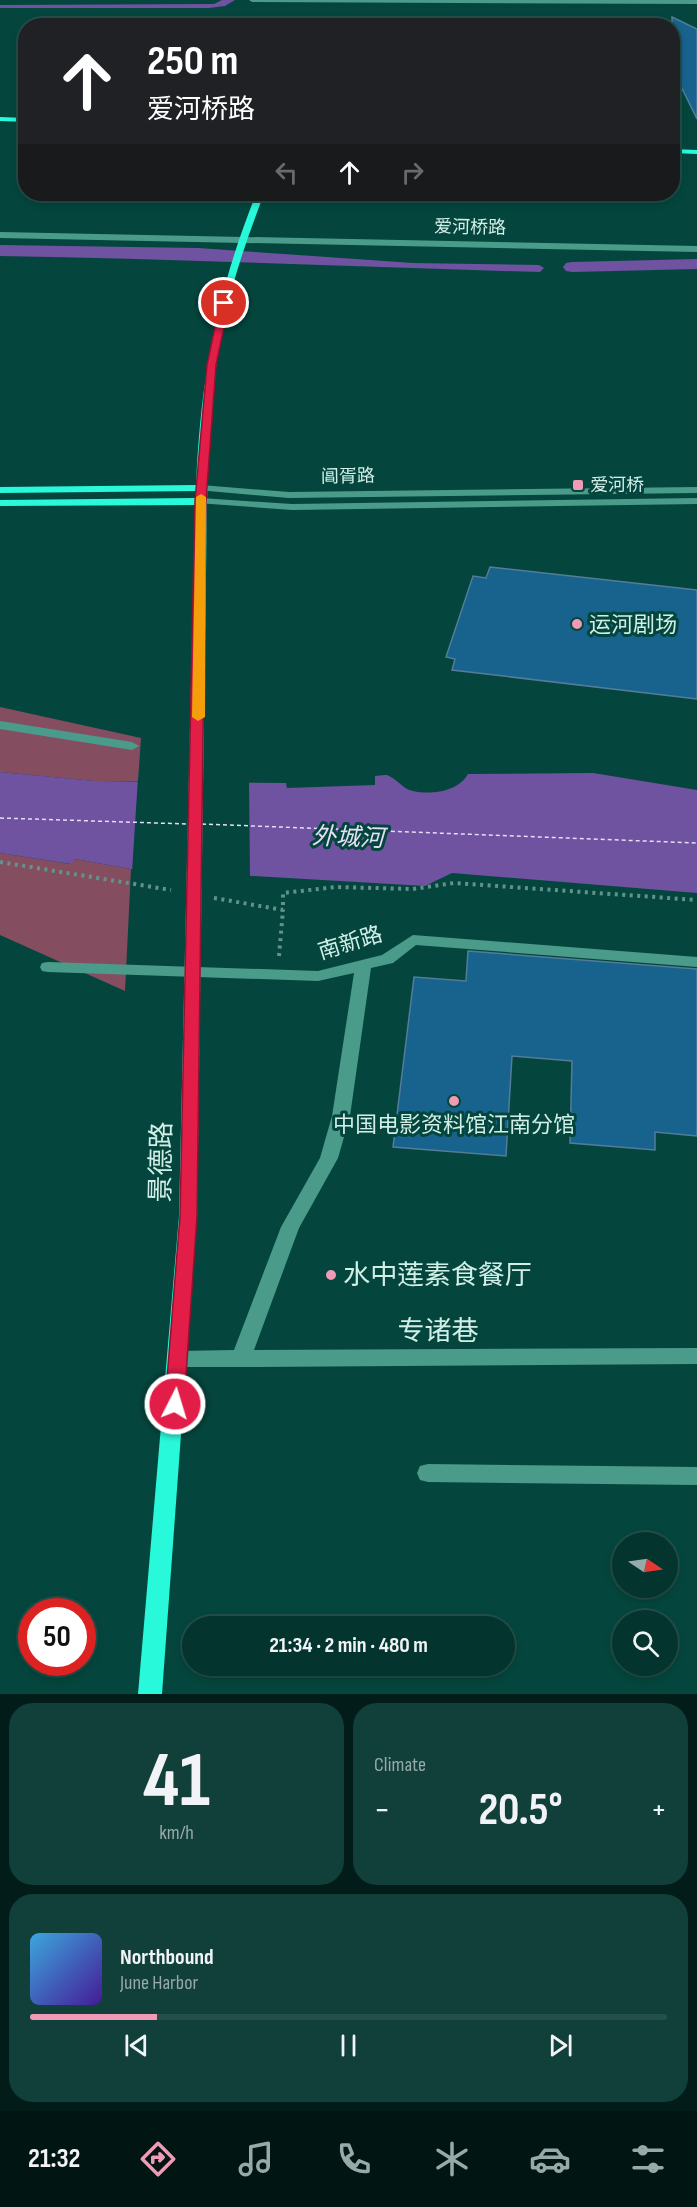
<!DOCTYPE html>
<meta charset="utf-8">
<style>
body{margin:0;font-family:"Sofia Sans Condensed","Noto Sans SC",sans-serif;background:#113f3a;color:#f1f3f6;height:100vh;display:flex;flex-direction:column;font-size:22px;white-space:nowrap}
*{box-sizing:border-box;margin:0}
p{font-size:20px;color:#97aaaa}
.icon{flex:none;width:33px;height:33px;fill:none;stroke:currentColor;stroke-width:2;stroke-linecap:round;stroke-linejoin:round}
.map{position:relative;height:1694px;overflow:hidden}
.details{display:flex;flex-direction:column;gap:9px;padding:9px;background:#021d19;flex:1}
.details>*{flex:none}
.top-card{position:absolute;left:18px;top:18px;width:662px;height:183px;border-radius:24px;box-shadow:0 3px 9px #0003,0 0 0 2px #244f4a;background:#202124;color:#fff;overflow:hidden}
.needle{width:39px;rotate:103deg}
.fabs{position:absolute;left:612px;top:1532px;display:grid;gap:12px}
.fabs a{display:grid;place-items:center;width:66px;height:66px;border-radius:50%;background:#03342e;box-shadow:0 3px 9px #0003,0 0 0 2px #244f4a;font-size:30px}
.speed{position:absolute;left:18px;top:1598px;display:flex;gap:12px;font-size:30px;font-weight:700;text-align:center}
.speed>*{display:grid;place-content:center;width:78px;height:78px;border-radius:50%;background:#03342e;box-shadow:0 3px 9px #0003,0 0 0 2px #244f4a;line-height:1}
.speed .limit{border:9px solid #d22;background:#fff;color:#111}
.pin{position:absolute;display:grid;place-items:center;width:51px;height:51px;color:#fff;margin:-26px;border:3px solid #fff;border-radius:50%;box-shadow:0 2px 6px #0007}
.me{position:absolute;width:66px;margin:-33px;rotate:5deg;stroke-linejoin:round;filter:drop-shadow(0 0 4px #0008)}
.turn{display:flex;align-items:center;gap:21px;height:126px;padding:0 30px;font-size:27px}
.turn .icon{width:78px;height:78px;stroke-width:2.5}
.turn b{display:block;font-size:42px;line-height:51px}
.lanes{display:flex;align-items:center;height:57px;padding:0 30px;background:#0003;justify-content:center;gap:30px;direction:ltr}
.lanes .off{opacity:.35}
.big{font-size:45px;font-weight:700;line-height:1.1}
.details .widget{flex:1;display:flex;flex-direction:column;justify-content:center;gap:9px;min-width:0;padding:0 21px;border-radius:24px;background:#113f3a}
.details .dial{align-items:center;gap:0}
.dial b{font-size:78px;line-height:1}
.song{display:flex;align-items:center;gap:18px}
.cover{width:72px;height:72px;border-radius:9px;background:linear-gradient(135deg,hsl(200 70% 55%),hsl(260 70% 35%))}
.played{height:6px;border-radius:3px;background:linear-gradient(90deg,#f09ab5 20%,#244f4a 20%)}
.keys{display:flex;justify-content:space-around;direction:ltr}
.heat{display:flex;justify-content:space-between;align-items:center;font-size:33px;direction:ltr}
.details .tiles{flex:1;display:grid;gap:9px;grid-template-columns:1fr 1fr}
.widget:last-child{grid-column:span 2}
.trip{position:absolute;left:182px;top:1616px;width:333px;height:60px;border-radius:30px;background:#03342e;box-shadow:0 3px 9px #0003,0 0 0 2px #244f4a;font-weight:700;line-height:60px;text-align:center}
.tabs{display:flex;height:96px;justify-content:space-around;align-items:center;background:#011512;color:#97aaaa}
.tabs .icon{width:42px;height:42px}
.tabs .current{color:#f09ab5}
.tabs b{font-size:27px;color:#f1f3f6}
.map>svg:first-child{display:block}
</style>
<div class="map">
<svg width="697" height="1694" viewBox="0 0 697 1694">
<rect width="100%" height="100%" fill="#04463d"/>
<g fill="#854e60">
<path d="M0,707L141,738L138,781H94L0,772Z"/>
<path d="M0,853L70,864L75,859L131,869L125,991L0,935Z"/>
</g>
<g fill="#6f52a0">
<path d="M222,0H235L225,6L209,8H0V5L214,4Z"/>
<path d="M0,245L198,248L413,263L539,265L544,268L540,272C360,267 180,259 0,256Z"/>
<path d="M674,260H697V267L581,271L575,267L579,265Z"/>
<path d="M0,772L95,781L286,783L287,788L375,785V776C379,776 386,774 389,776C398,780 403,789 413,791C431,795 458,792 468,774L593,773L697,790V893L452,873L425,886L131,869L75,859L71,864L0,853Z"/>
</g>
<path fill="#04463d" d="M138,778L249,779L250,879L132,872Z"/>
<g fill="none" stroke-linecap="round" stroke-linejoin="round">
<path fill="#6f52a0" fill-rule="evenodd" d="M697,259V269L572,272L566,271L563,267L566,263L572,262Z"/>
<g stroke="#e5dff5" stroke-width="1.5" stroke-dasharray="4 3" stroke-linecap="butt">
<path d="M0,818L188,824"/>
<path d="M202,824L697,843"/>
</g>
</g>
<g fill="#17638e" stroke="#537c98" stroke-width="1.5">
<path d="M672,17L697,29V119L672,68Z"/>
<path d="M490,567L697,590V699L452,670L455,659L446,657L473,576L486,578Z"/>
<path d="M468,951L697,969V1136L655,1132V1150L570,1143L572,1061L512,1056L506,1156L393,1147L414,977L466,981Z"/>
</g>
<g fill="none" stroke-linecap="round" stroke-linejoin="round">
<g stroke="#62938b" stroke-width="4" stroke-dasharray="3 4.5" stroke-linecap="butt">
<path d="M0,862L171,890"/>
<path d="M214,898L283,910V893L336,887L413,889L454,883L697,900"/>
<path d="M279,956L283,910"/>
</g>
<g fill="#4b9b8b" fill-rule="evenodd">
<path d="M249,0H697V4L252,2Z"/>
<path d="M0,232L697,246V252L0,238Z"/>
<path d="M201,485L289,492L697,487V493L289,498L197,490V486Z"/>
<path d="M201,498L292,504L697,498V504L292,510L197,503V499Z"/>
<path d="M0,721L132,742L139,746L132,750L0,729Z"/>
<path d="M413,935L697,957V967L416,945L393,963L371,968L350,1116L338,1158L299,1228L254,1350L697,1348V1364L241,1367H178L171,1365L168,1359L171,1353L178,1351L234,1350L281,1227L320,1158L332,1116L354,973L318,981L48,972L42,971L40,967L42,963L48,962L318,971L382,955Z"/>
<path d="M428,1464L697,1467V1485L428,1482L420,1480L417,1473L420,1466Z"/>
</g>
<g fill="#28f9da" fill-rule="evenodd">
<path d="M0,117L26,118V122L0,121Z"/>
<path d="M672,149L697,150V154L672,153Z"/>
<path d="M256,194H264C248,236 233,278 224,322C211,381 209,441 207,501L197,1216L162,1694H138L179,1216L195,505L0,506V500L195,498L196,491L0,493V487L196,485C201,376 216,295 256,194Z"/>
</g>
</g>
<path fill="#e11d48" stroke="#92132f" stroke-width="1.5" d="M224,300L229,303L216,365L206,501L197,1216L184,1404L181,1409L175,1412L168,1409L165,1404L180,1216L195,501L207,365L220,303Z"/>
<path fill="#f59e0b" d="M201,494L206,497L205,717L198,721L192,717L196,497Z"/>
<g fill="#f09ab5" stroke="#04463d" stroke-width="2">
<rect x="572" y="479" width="12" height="12" rx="3"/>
<circle cx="577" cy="624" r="6"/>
<circle cx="454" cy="1101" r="6"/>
<circle cx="331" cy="1275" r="6"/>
</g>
<g text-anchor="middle" stroke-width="6" stroke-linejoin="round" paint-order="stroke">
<g font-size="18" fill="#d1eee7" stroke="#04463d">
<text transform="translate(470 227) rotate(1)" y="6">爱河桥路</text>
<text transform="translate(348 476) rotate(-1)" y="6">阊胥路</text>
</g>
<g font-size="18" fill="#d1eee7" stroke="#04463d" text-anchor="start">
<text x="590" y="491">爱河桥</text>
</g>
<g font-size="22" fill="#d1eee7" stroke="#04463d" text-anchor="start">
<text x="589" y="632">运河剧场</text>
<text x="454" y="1132" text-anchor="middle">中国电影资料馆江南分馆</text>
</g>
<g font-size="22" fill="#d1eee7" stroke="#04463d">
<text transform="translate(350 942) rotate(-17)" y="8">南新路</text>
</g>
<g font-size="24" font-style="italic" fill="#e5dff5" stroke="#04463d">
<text transform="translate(348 837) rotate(2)" y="8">外城河</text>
</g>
<g font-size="27" fill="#d1eee7" stroke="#04463d">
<text transform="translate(161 1162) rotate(-89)" y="9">景德路</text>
<text x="438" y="1340">专诸巷</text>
</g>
<g font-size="27" fill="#d1eee7" stroke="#04463d" text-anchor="start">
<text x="343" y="1284">水中莲素食餐厅</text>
</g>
</g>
</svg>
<div class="fabs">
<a><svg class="needle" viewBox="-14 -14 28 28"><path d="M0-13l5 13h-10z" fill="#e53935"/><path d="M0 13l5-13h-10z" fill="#97aaaa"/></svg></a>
<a><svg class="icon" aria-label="search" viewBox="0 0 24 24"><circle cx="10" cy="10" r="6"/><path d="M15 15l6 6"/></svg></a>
</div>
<div class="speed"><div class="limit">50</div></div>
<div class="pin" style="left:224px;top:303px;background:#d93025"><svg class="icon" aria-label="arrive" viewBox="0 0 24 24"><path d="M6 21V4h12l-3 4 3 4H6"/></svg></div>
<svg class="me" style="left:175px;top:1404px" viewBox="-20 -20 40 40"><circle r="17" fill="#e11d48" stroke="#fff" stroke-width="3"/><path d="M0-11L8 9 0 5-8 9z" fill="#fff"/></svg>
<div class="trip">21:34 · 2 min · 480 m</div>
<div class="top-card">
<div class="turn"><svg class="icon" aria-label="ahead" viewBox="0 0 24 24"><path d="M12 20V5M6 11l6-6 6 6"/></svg><div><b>250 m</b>爱河桥路</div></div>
<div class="lanes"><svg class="icon off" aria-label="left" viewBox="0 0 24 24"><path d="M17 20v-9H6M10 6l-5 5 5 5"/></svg><svg class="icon" aria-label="ahead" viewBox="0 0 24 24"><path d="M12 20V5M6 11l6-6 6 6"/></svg><svg class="icon off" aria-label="right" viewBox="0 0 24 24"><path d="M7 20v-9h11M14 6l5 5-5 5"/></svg></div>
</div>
</div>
<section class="details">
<div class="tiles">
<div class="widget dial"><b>41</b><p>km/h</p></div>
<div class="widget"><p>Climate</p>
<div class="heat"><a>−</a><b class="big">20.5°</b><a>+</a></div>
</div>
<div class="widget">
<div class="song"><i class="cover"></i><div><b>Northbound</b><p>June Harbor</p></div></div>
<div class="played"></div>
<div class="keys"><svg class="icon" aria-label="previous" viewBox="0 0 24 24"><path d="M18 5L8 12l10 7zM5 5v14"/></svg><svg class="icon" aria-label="pause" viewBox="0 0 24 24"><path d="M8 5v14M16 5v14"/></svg><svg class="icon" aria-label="next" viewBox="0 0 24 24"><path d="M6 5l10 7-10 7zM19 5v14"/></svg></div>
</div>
</div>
</section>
<nav class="tabs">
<b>21:32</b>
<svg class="icon current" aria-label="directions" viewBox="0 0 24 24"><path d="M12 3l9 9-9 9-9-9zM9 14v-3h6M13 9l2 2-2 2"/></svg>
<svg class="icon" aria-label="music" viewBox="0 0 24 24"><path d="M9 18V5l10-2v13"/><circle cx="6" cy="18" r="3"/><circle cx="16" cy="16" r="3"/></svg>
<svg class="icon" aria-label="phone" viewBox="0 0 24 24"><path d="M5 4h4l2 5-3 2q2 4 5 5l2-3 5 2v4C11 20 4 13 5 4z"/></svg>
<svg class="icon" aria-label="climate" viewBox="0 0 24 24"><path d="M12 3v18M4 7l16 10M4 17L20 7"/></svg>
<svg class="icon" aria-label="car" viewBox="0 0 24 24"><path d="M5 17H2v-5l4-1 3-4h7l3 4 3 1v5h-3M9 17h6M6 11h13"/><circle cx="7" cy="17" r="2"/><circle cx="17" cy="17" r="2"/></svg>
<svg class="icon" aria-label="filters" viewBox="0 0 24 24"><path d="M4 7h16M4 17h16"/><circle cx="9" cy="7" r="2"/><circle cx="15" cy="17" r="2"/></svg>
</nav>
